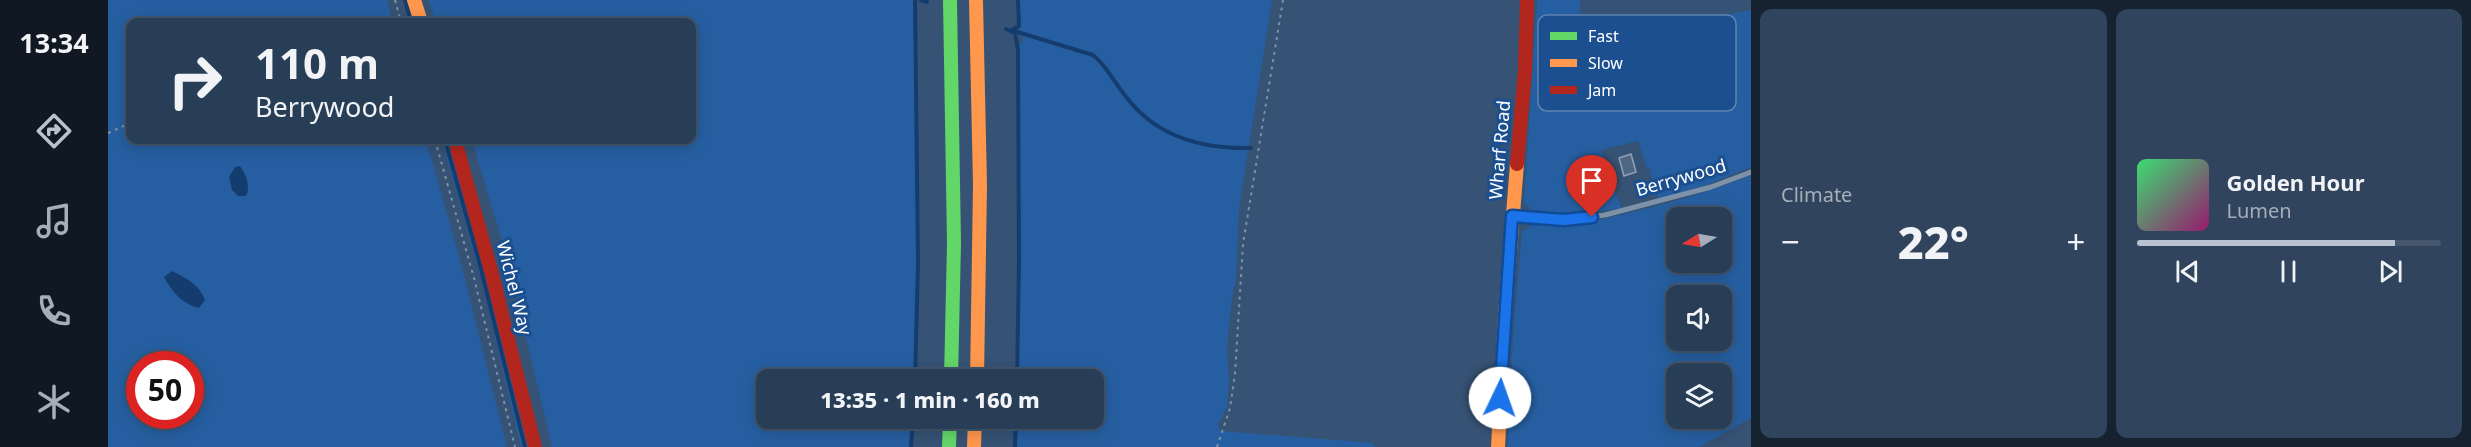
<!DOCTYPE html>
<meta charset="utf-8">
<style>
body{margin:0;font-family:"Noto Sans",sans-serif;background:#30455d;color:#f1f3f6;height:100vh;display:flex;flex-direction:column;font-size:22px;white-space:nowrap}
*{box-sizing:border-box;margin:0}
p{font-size:20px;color:#a5aeba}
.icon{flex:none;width:33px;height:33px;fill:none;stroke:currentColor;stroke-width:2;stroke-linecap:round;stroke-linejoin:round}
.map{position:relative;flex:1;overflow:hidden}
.side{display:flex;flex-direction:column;gap:9px;padding:9px;background:#162230;width:720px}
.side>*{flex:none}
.guide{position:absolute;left:18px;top:18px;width:570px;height:126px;border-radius:12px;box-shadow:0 3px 15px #0003,0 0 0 2px #44576d;background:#283e57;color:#f1f3f6;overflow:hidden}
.needle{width:39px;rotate:259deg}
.buttons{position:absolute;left:1558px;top:207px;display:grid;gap:12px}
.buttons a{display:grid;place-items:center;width:66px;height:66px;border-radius:12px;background:#283e57;box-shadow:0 3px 15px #0003,0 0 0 2px #44576d;font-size:30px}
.speed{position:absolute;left:18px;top:351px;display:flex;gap:12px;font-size:30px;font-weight:700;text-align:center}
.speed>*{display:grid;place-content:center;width:78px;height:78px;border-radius:50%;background:#283e57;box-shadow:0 3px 15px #0003,0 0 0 2px #44576d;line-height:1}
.speed .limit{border:9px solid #d22;background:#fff;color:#111}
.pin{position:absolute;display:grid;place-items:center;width:51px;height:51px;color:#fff;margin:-62px -26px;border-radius:50% 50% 50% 0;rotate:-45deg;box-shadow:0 0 6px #0007}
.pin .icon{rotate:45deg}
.me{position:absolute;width:66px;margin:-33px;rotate:3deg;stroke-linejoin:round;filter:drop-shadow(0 0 4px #0008)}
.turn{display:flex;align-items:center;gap:21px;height:126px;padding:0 30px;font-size:27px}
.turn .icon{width:78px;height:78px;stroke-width:2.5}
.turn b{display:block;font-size:42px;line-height:51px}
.big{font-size:45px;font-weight:800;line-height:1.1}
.side .widget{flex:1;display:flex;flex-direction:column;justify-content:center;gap:9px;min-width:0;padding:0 21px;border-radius:12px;background:#30455d}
.song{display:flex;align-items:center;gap:18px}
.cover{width:72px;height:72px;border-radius:9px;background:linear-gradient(135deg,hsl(140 70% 55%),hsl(320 70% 35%))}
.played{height:6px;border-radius:3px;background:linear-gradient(90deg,#b9c2ce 85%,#44576d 85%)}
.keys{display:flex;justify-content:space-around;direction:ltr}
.heat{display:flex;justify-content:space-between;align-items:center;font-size:33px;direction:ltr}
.side .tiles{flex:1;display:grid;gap:9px;grid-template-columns:repeat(2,1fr)}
.trip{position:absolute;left:648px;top:369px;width:348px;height:60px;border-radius:12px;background:#283e57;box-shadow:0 3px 15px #0003,0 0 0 2px #44576d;font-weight:800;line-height:60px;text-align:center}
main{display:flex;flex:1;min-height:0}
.tabs{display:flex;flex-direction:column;width:108px;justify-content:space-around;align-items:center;background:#101923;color:#a5aeba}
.tabs .icon{width:42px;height:42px}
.tabs .selected{color:#b9c2ce}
.tabs b{font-size:27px;color:#f1f3f6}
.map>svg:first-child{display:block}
</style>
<main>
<nav class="tabs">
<b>13:34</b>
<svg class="icon selected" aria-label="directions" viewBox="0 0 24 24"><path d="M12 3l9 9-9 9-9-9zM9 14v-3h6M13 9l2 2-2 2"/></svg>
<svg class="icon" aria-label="music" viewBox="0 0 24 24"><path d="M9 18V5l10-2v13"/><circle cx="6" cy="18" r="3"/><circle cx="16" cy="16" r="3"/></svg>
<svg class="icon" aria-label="phone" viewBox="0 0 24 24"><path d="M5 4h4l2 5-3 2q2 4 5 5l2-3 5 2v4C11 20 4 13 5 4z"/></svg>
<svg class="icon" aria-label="climate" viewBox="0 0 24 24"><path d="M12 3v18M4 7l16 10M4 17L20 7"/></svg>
</nav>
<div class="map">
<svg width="1643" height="447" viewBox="0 0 1643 447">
<rect width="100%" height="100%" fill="#365274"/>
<g fill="#265fa1" fill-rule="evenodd">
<path d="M0,0H279L285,22H22V140H318L354,267L399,447H0ZM32,364H82V416H32Z"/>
<path d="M321,0H807L810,263L807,379L658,380V418L805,419L803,447H444L400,262L364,140H584V22H327Z"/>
<path d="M910,0H1164L1131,208L1128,280L1124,298L1119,347L1121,381L1119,407L1110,424L1113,431L1265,443L1267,447H908V419L986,418V380L909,379L911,262L910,50L915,39L911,26Z"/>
<path d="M1429,0H1472L1473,29L1554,26L1643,10V167L1601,184L1550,199L1541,168H1539L1530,141L1493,150L1513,208L1460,217L1431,215L1416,203Z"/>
<path d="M334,140H341L422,447H413L375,286Z"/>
<path d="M1643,175V418L1591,447H1400L1404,354L1414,231C1419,228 1425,224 1430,223C1446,222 1460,226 1476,223C1532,211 1590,197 1643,175ZM1569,218H1614V262H1569ZM1569,296H1614V340H1569ZM1569,374H1614V418H1569Z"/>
</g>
<g fill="#153c6e">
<path d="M132,166C138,175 143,186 138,196H130L124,190L121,177L127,167Z"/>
<path d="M64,271C78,278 92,285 97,300L91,308C74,304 64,292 56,277Z"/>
</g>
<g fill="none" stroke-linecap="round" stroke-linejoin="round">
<g stroke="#153c6e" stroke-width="4">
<path d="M297,0L303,22"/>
<path d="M813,0L819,2"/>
<path d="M898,29L907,33L910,50L911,262L909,380"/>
<path d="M905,29L911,26L910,0"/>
<path d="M906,31L985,55C999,66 1007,84 1019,98C1050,138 1095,149 1143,148"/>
<path d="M337,140L371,261L417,447"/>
<path d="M807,380L810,263L807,0"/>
<path d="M803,447L805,418"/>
<path d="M907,447L908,418"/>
</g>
</g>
<path fill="#506783" stroke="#92a2b6" stroke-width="1.5" d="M1523,154L1528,172L1516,176L1511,158Z"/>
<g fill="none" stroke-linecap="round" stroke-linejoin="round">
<g stroke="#7d92a8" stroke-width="2" stroke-dasharray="3 4.5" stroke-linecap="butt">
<path d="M287,0L293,22"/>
<path d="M0,133L22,123"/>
<path d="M327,140L366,278L407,447"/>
<path d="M1109,447L1122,408L1127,374L1135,244L1175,0"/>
</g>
<path stroke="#7d92a8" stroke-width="5" d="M1406,216L1456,220L1497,215L1603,187L1643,172"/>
<g stroke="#63d668" stroke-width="14">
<path d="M842,0L846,243L843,380"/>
<path d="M841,447L842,418"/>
</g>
<g stroke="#ff974d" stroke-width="14">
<path d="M306,0L313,22"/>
<path d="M868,0L872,185L869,380"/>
<path d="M866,447L867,418"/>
<path d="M1390,447L1397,315L1409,164"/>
</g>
<g stroke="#b3261e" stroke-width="14">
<path d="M347,140L383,271L427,447"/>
<path d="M1409,164L1417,71L1419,0"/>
</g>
</g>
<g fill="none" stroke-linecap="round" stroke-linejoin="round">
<g stroke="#114b97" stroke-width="15">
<path id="route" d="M1392,398L1404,216L1456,220L1484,217"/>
</g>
<use href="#route" stroke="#1a73e8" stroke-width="10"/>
</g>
<g text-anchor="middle" stroke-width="6" stroke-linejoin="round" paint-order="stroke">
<g font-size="18" fill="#fff" stroke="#1b4f8f">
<text transform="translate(1392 150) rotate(-85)" y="6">Wharf Road</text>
<text transform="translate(1573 178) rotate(-16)" y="6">Berrywood</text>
<text transform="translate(406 288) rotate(76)" y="6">Wichel Way</text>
</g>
</g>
<rect x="1430" y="15" width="198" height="96" rx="9" fill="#1b4f8f" stroke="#5f84b1" stroke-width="1.5"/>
<rect x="1442" y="32" width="27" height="8" fill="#63d668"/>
<rect x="1442" y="59" width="27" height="8" fill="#ff974d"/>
<rect x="1442" y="86" width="27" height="8" fill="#b3261e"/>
<g font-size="16" fill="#fff">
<text x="1480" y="42">Fast</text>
<text x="1480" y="69">Slow</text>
<text x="1480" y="96">Jam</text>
</g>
</svg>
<div class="buttons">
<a><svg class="needle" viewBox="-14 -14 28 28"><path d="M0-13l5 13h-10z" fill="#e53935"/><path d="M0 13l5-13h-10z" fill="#a5aeba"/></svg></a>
<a><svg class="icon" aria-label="sound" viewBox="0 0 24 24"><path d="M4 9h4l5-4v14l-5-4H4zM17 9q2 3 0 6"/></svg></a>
<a><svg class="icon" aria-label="layers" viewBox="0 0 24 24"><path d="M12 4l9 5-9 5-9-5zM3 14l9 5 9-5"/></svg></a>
</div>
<div class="speed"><div class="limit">50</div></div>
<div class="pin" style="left:1484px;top:217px;background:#d93025"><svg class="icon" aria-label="arrive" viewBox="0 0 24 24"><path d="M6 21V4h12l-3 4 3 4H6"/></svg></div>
<svg class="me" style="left:1392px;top:398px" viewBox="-20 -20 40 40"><circle r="19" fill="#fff"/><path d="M0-13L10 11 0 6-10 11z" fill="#1a73e8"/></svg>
<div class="trip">13:35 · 1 min · 160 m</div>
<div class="guide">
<div class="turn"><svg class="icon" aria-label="right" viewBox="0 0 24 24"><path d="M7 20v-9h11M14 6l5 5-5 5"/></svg><div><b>110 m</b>Berrywood</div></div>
</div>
</div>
<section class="side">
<div class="tiles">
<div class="widget"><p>Climate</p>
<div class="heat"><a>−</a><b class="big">22°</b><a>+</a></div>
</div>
<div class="widget">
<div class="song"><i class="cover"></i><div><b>Golden Hour</b><p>Lumen</p></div></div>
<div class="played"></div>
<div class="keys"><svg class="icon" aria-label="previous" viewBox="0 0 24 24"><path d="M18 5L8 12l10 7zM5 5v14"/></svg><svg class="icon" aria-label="pause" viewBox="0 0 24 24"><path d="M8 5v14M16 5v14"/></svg><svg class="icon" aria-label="next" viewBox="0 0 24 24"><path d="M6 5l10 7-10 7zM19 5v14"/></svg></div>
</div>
</div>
</section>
</main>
